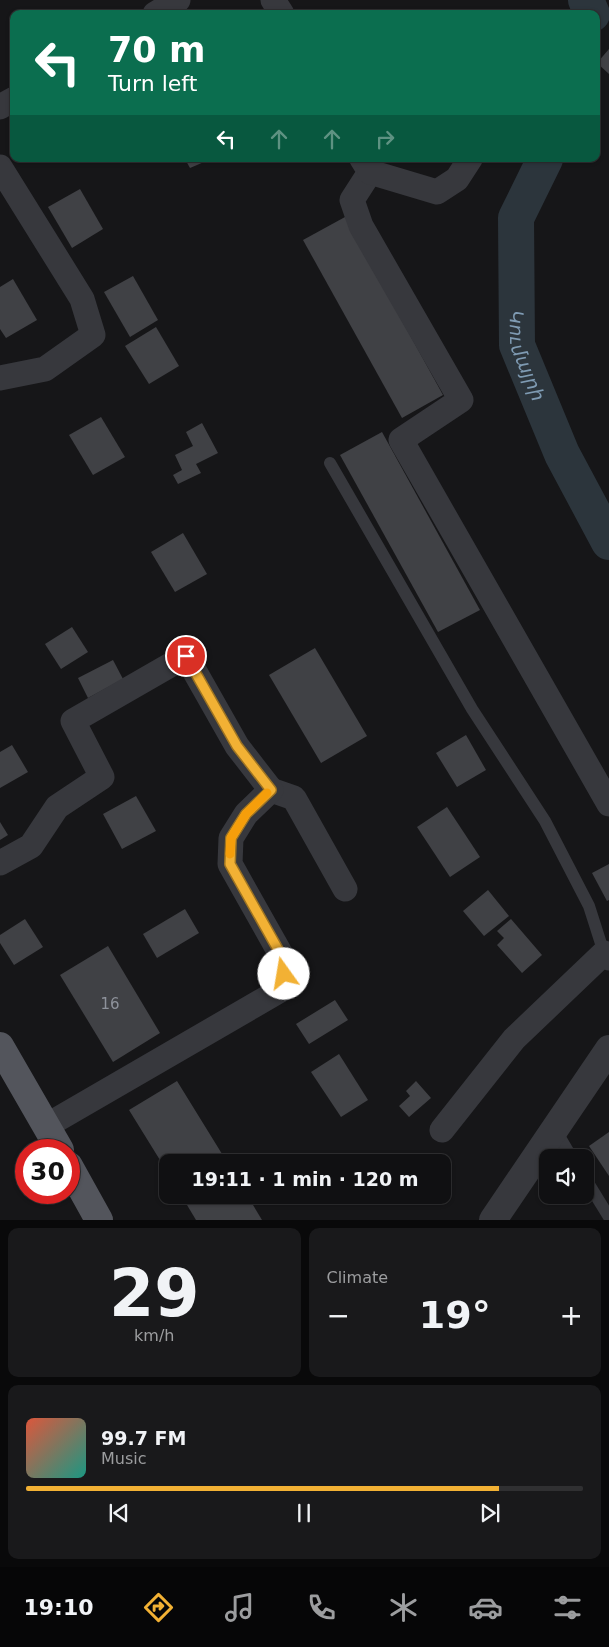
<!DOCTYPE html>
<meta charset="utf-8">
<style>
body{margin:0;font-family:"DejaVu Sans","Noto Sans Armenian",sans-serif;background:#19191b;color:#f1f3f6;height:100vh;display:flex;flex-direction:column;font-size:19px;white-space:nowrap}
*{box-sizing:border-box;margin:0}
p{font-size:16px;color:#9c9d9f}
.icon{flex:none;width:28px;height:28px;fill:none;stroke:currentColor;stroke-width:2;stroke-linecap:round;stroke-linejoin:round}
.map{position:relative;height:1220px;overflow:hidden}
.sheet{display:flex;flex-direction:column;gap:8px;padding:8px;background:#09090a;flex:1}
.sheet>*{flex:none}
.banner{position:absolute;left:10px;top:10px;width:590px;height:152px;border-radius:10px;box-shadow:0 1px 4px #0004,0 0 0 1px #303032;background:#0b6e4f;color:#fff;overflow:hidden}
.tools{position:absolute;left:539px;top:1149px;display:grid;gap:10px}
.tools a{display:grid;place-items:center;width:55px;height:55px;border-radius:10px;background:#101012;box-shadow:0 1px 4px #0004,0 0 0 1px #303032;font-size:25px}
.speed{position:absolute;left:15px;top:1139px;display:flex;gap:10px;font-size:25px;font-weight:700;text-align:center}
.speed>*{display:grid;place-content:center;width:65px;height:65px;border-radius:50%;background:#101012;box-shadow:0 1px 4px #0004,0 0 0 1px #303032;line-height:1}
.speed .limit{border:8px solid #d22;background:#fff;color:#111}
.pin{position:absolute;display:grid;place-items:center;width:42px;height:42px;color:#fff;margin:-21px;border:2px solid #fff;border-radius:50%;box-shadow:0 1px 5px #0007}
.me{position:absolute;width:55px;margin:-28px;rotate:347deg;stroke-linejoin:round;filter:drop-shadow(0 0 4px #0008)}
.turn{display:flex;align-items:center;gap:18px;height:105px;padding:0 15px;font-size:22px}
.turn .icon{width:65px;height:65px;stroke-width:2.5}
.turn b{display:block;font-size:35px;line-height:42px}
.lanes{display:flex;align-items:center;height:48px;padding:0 15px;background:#0003;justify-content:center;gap:25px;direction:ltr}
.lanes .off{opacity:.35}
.big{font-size:38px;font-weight:700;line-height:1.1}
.sheet .card{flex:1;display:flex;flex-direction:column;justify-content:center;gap:8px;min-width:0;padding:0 18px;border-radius:10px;background:#19191b}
.sheet .dial{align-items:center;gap:0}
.dial b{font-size:65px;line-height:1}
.song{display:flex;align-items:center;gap:15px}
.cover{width:60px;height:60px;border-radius:8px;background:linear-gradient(135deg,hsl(10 70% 55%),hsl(170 70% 35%))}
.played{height:5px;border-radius:2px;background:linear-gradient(90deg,#f2b134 85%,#303032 85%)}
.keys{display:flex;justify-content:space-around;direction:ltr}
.heat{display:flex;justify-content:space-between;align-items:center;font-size:28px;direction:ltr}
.sheet .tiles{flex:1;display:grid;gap:8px;grid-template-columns:1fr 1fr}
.card:last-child{grid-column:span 2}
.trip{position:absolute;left:159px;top:1154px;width:292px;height:50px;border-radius:10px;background:#101012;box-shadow:0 1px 4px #0004,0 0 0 1px #303032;font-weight:700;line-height:50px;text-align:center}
.tabs{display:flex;height:80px;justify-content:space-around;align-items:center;background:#060607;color:#9c9d9f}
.tabs .icon{width:35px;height:35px}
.tabs .on{color:#f2b134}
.tabs b{font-size:22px;color:#f1f3f6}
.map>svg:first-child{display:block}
</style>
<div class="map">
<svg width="609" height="1220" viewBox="0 0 609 1220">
<rect width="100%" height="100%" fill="#161618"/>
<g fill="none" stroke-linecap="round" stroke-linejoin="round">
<g stroke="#2c353c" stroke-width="36">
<path d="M586,0L592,14"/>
<path id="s1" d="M545,159L516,218L517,345L562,454L609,542"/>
</g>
</g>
<g fill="#404145">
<path d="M609,49V74L597,63Z"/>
<path d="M185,159H211L190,168Z"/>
<path d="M80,189L103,229L72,248L48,207Z"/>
<path d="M345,217L443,395L402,418L303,240Z"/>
<path d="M133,276L158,320L130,337L104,292Z"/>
<path d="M13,279L37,320L6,338L0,329V287Z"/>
<path d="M156,327L179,366L149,384L125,346Z"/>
<path d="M101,417L125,457L93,475L69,435Z"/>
<path d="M202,423L218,453L196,464L201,473L178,484L173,475L182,470L175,455L193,446L186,432Z"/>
<path d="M382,432L480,610L438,632L340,455Z"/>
<path d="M183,533L207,574L175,592L151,552Z"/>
<path d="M72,627L88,652L61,669L45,644Z"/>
<path d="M315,648L367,736L321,763L269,675Z"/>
<path d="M113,660L123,679L88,698L78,678Z"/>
<path d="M466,735L486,770L457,787L436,753Z"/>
<path d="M12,745L28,772L0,788V752Z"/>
<path d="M136,796L156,831L122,849L103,814Z"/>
<path d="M447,807L480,857L450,877L417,827Z"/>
<path d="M0,822L8,835L0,840Z"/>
<path d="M609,864V900L607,901L592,873Z"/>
<path d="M488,890L509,916L484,936L463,911Z"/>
<path d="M185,909L199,933L157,958L143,934Z"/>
<path d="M25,919L43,947L14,965L0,943V935Z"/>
<path d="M511,919L542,955L522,973L497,945L504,938L497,931Z"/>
<path d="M108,946L160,1033L113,1062L60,975Z"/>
<path d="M335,1000L348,1020L309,1044L296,1024Z"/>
<path d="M339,1054L368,1100L341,1117L311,1072Z"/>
<path d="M177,1081L227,1162H168V1173L129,1110Z"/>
<path d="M416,1081L431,1098L409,1117L399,1106L410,1096L406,1091Z"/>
<path d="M609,1132V1176L589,1146Z"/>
<path d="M181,1195H247L262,1220H196Z"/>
</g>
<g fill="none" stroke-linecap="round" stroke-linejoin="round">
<g stroke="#37383d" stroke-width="12">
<path d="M330,463L472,709L545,821L589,906L604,953"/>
<path d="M555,1129L572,1158"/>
<path d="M585,1178L609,1217"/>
</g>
<g stroke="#37383d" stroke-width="25">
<path d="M273,0L282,14"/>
<path d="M155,14L178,0"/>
<path d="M0,107L14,99"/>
<path d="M362,159L370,172L352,200L361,226L461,400L401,440L609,804"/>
<path d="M0,167L82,299L93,335L45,369L0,378"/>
<path d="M370,172L437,192L457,179L470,159"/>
<path d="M271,790L294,798L345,889"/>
<path d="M0,863L31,846L57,807L102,777L73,721L186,656L237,746L271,790L246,814L231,838L230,864L284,960V988L46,1126"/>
<path d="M442,1130L514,1039L604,953L609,958"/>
</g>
<path stroke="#37383d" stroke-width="28" d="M493,1220L609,1049"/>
<g stroke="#53555c" stroke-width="28">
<path d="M0,1046L60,1150"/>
<path d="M69,1166L99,1220"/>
</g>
</g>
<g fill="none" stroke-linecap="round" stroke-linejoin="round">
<g stroke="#9d7322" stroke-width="12">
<path id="route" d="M186,656L237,746L271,790L246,814L231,838L230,864L284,960V974"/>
</g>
<use href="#route" stroke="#f2b134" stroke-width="9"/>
<path stroke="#f59e0b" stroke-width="9" d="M230,854L231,838L246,814L267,793"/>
</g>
<g text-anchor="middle" stroke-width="5" stroke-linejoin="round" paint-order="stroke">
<g font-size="15" fill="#8e929b">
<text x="110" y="1009">16</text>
</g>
<g font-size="19" font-style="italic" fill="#7f9bb3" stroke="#111113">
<text dy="7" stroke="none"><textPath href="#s1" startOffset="205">Կումայրի</textPath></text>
</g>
</g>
</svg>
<div class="tools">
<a><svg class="icon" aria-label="sound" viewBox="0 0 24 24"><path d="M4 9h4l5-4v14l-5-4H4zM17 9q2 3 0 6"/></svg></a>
</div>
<div class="speed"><div class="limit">30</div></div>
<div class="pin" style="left:186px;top:656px;background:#d93025"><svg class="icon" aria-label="arrive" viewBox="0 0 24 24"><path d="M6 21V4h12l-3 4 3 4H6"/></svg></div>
<svg class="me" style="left:284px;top:974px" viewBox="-20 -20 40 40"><circle r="19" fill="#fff"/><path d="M0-13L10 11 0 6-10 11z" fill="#f2b134"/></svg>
<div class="trip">19:11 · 1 min · 120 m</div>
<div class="banner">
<div class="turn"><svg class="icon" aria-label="left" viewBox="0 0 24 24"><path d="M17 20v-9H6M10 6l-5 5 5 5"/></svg><div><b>70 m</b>Turn left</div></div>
<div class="lanes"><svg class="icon" aria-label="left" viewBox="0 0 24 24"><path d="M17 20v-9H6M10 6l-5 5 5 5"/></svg><svg class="icon off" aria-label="ahead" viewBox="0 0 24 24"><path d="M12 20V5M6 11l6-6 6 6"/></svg><svg class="icon off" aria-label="ahead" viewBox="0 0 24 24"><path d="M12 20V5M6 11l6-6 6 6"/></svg><svg class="icon off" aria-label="right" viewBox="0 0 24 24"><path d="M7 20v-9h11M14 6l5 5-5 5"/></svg></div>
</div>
</div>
<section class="sheet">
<div class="tiles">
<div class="card dial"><b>29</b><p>km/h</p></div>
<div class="card"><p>Climate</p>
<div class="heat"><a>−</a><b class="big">19°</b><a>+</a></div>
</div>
<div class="card">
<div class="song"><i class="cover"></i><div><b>99.7 FM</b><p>Music</p></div></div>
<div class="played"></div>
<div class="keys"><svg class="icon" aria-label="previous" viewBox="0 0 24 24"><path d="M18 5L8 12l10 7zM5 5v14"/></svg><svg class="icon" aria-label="pause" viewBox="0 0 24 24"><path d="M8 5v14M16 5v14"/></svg><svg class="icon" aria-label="next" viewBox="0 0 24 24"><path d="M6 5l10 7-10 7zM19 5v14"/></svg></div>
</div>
</div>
</section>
<nav class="tabs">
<b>19:10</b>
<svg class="icon on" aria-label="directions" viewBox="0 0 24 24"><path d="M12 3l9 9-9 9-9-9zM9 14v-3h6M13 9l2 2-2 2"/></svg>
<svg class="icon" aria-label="music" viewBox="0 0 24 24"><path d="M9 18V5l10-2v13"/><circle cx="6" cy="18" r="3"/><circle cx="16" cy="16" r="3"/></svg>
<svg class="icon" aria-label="phone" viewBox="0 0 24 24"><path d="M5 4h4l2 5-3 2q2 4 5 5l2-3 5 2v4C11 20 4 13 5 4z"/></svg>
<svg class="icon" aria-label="climate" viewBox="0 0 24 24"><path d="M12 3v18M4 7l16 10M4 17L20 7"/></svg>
<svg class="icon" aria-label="car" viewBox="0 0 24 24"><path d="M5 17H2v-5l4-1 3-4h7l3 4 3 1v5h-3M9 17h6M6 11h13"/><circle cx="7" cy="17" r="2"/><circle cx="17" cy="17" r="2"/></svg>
<svg class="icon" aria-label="filters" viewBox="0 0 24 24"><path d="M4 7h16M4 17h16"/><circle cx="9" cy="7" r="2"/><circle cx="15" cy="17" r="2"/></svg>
</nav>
